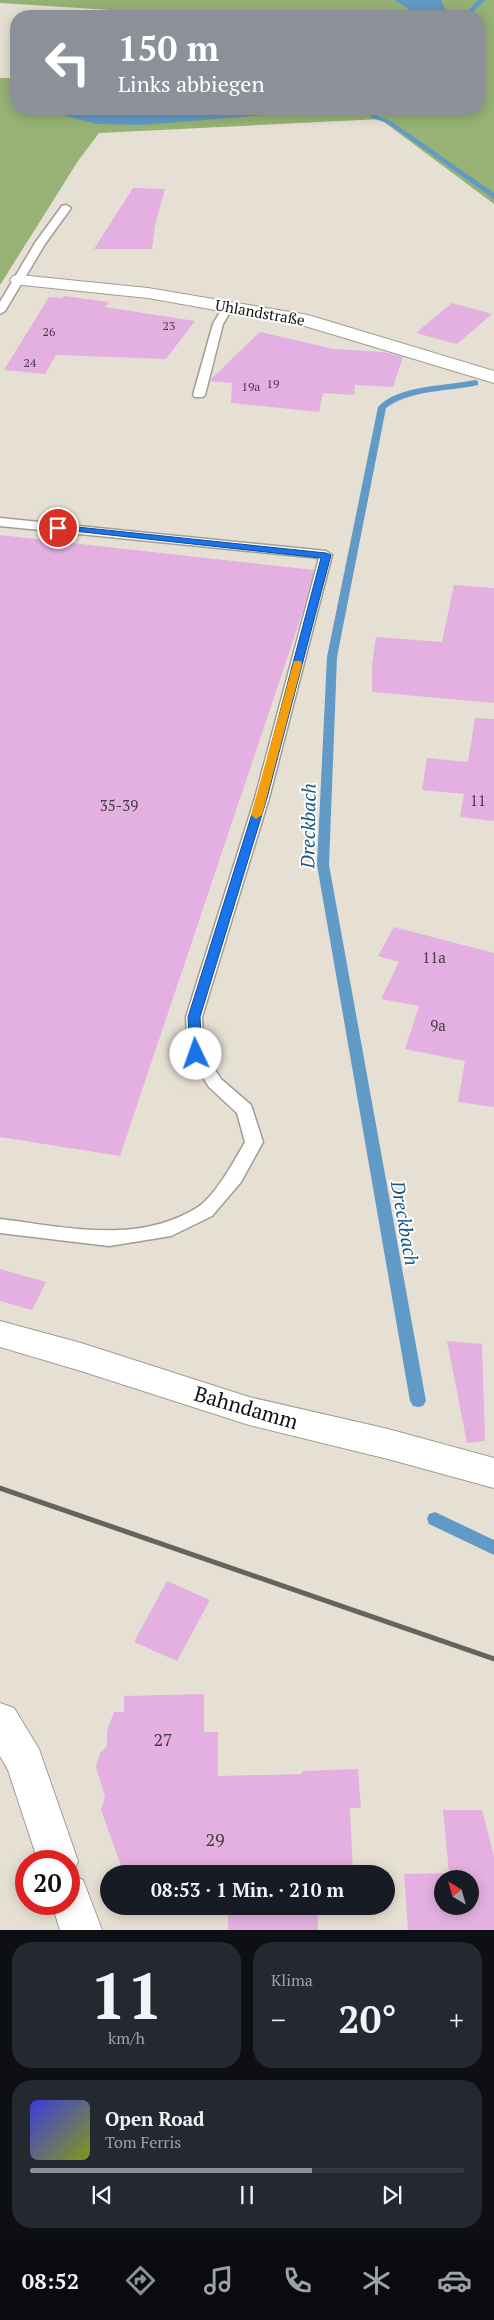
<!DOCTYPE html>
<html lang="de">
<meta charset="utf-8">
<style>
body{margin:0;font-family:"PT Serif",serif;background:#242831;color:#f1f3f6;height:100vh;display:flex;flex-direction:column;font-size:19px;white-space:nowrap}
*{box-sizing:border-box;margin:0}
p{font-size:16px;color:#9ea1a6}
.icon{flex:none;width:28px;height:28px;fill:none;stroke:currentColor;stroke-width:2;stroke-linecap:round;stroke-linejoin:round}
.map{position:relative;height:1930px;overflow:hidden}
.drawer{display:flex;flex-direction:column;gap:12px;padding:12px;background:#0d0f14;flex:1}
.drawer>*{flex:none}
.top-card{position:absolute;left:10px;top:10px;width:475px;height:105px;border-radius:20px;box-shadow:0 2px 12px #0003;background:#8c9099;color:#fff;overflow:hidden}
.needle{width:32px;rotate:323deg}
.tools{position:absolute;left:434px;top:1870px;display:grid;gap:10px}
.tools a{display:grid;place-items:center;width:45px;height:45px;border-radius:50%;background:#171b24;box-shadow:0 2px 12px #0003;font-size:25px}
.speed{position:absolute;left:15px;top:1850px;display:flex;gap:10px;font-size:25px;font-weight:700;text-align:center}
.speed>*{display:grid;place-content:center;width:65px;height:65px;border-radius:50%;background:#171b24;box-shadow:0 2px 12px #0003;line-height:1}
.speed .limit{border:8px solid #d22;background:#fff;color:#111}
.pin{position:absolute;display:grid;place-items:center;width:42px;height:42px;color:#fff;margin:-21px;border:2px solid #fff;border-radius:50%;box-shadow:0 1px 5px #0007}
.me{position:absolute;width:55px;margin:-28px;rotate:357deg;stroke-linejoin:round;filter:drop-shadow(0 0 4px #0008)}
.turn{display:flex;align-items:center;gap:18px;height:105px;padding:0 25px;font-size:22px}
.turn .icon{width:65px;height:65px;stroke-width:2.5}
.turn b{display:block;font-size:35px;line-height:42px}
.big{font-size:38px;font-weight:700;line-height:1.1}
.drawer .card{flex:1;display:flex;flex-direction:column;justify-content:center;gap:8px;min-width:0;padding:0 18px;border-radius:20px;background:#242831}
.drawer .dial{align-items:center;gap:0}
.dial b{font-size:65px;line-height:1}
.song{display:flex;align-items:center;gap:15px}
.cover{width:60px;height:60px;border-radius:8px;background:linear-gradient(135deg,hsl(240 70% 55%),hsl(70 70% 35%))}
.played{height:5px;border-radius:2px;background:linear-gradient(90deg,#8c9099 65%,#363941 65%)}
.keys{display:flex;justify-content:space-around;direction:ltr}
.heat{display:flex;justify-content:space-between;align-items:center;font-size:28px;direction:ltr}
.drawer .tiles{flex:1;display:grid;gap:12px;grid-template-columns:1fr 1fr}
.card:last-child{grid-column:span 2}
.trip{position:absolute;left:100px;top:1865px;width:295px;height:50px;border-radius:25px;background:#171b24;box-shadow:0 2px 12px #0003;font-weight:700;line-height:50px;text-align:center}
.tab-bar{display:flex;height:80px;justify-content:space-around;align-items:center;background:#090b0e;color:#9ea1a6}
.tab-bar .icon{width:35px;height:35px}
.tab-bar .active{color:#8c9099}
.tab-bar b{font-size:22px;color:#f1f3f6}
.map>svg:first-child{display:block}
</style>
<div class="map">
<svg width="494" height="1930" viewBox="0 0 494 1930">
<rect width="100%" height="100%" fill="#e5e0d3"/>
<path fill="#97b274" d="M0,0H494V204L380,119L99,133L78,161L0,285V78H16V109H479V16H125L127,11L0,3Z"/>
<g fill="#629ac7">
<path d="M394,0H441L446,11L444,16H410L409,9Z"/>
<path d="M39,109H341L141,125L97,124Z"/>
</g>
<g fill="none" stroke-linecap="round" stroke-linejoin="round">
<g fill="#629ac7" fill-rule="evenodd">
<path d="M478,0H485L469,16H463Z"/>
<path d="M374,109H381L378,116L391,121L494,193V199L387,123L372,118L370,113Z"/>
<path d="M475,380L478,381V385C448,392 412,389 386,408L337,657L329,865L426,1401L423,1406L418,1407L413,1406L410,1401L317,865L327,657L378,407C398,385 447,386 475,380Z"/>
<path d="M435,1512L494,1540V1555L429,1524L427,1519L429,1514Z"/>
</g>
</g>
<g fill="#e4b0e1" fill-rule="evenodd">
<path d="M133,188L165,189L155,225L152,249H94Z"/>
<path d="M64,296L109,302L105,307L195,321L166,359L56,355L45,374L4,370L49,297L62,298Z"/>
<path d="M452,303L492,314L457,344L416,333Z"/>
<path d="M260,332L334,349L384,352L403,357L393,387L355,385L354,395L323,393L319,412L231,403L232,383L210,381L211,379Z"/>
<path d="M0,535L314,570L303,611L120,1156L0,1137Z"/>
<path d="M454,585L494,588V703L372,692V665L376,637L442,642Z"/>
<path d="M475,718L494,719V821L460,817L464,794L422,790L427,758L468,762Z"/>
<path d="M394,927L494,953V1107L458,1102L465,1061L405,1049L419,1006L381,999L399,962L378,956Z"/>
<path d="M0,1269L46,1282L32,1310L0,1301Z"/>
<path d="M447,1341L482,1344L485,1441L467,1443Z"/>
<path d="M167,1581L210,1600L177,1661L134,1642Z"/>
<path d="M204,1694V1732H218V1776L302,1774V1771L358,1769L361,1808H350L353,1874H124L101,1810L105,1797L96,1767L100,1753L107,1746V1731L114,1712H124V1696Z"/>
<path d="M443,1810H482L494,1856V1930H408L404,1874L449,1873ZM442,1879H470V1906H442Z"/>
<path d="M228,1906H317L318,1930H228Z"/>
</g>
<g fill="none" stroke-linecap="round" stroke-linejoin="round">
<g stroke="#a29d92" stroke-width="3">
<g id="lane">
<path d="M66,205L71,208L45,244L5,311L0,314V302L35,243L62,206Z"/>
<path d="M228,304L233,307L223,324L205,395L203,397H195L193,395L213,324L224,305Z"/>
<path d="M0,518L326,551L332,555L269,798L202,1017L204,1053L221,1079L251,1105L263,1142L241,1182L212,1216L171,1236L109,1246L0,1233V1219C66,1227 138,1245 198,1207C215,1196 235,1160 245,1142L237,1113L209,1087L188,1054L186,1017L255,798L319,558L0,526Z"/>
</g>
</g>
<g stroke="#a29d92" stroke-width="2">
<g id="street">
<path d="M19,275L148,288L308,315L494,371V383L305,326L148,298L13,284L10,280L13,276Z"/>
<path d="M0,1321L81,1343L249,1397L388,1429L494,1458V1488L388,1459L249,1425L81,1371L0,1347Z"/>
</g>
</g>
<g stroke="#a29d92" stroke-width="2">
<path id="secondary" d="M0,1703L14,1708L39,1749L78,1861L72,1875L83,1880L102,1930H60L52,1904H69V1861H38L8,1770L0,1756Z"/>
</g>
<use href="#lane" fill="#fff" fill-rule="evenodd"/>
<use href="#street" fill="#fff" fill-rule="evenodd"/>
<use href="#secondary" fill="#fff" fill-rule="evenodd"/>
<path stroke="#65635b" stroke-width="5" d="M0,1488L494,1659"/>
</g>
<path fill="#1a73e8" stroke="#114b97" d="M58,525L326,553L331,555L267,798L200,1017L202,1054L196,1058L190,1054L188,1017L257,798L321,558L55,529V526Z"/>
<path fill="#f59e0b" d="M294,661H301L302,664L262,815L256,819L251,815Z"/>
<g text-anchor="middle" stroke-width="4" stroke-linejoin="round" paint-order="stroke">
<g font-size="12" fill="#463942">
<text x="169" y="330">23</text>
<text x="49" y="336">26</text>
<text x="30" y="367">24</text>
<text x="273" y="388">19</text>
<text x="251" y="391">19a</text>
</g>
<g font-size="15" fill="#12110d" stroke="#fff">
<text transform="translate(260 313) rotate(10)" y="5">Uhlandstraße</text>
</g>
<g font-size="15" fill="#463942">
<text x="478" y="806">11</text>
<text x="119" y="811">35-39</text>
<text x="434" y="963">11a</text>
<text x="438" y="1031">9a</text>
</g>
<g font-size="18" fill="#463942">
<text x="163" y="1746">27</text>
<text x="215" y="1846">29</text>
</g>
<g font-size="19" font-style="italic" fill="#155581" stroke="#fff">
<text transform="translate(308 826) rotate(-89)" y="7">Dreckbach</text>
<text transform="translate(405 1223) rotate(80)" y="7">Dreckbach</text>
</g>
<g font-size="21" fill="#12110d" stroke="#fff">
<text transform="translate(246 1408) rotate(16)" y="7">Bahndamm</text>
</g>
</g>
</svg>
<div class="tools">
<a><svg class="needle" viewBox="-14 -14 28 28"><path d="M0-13l5 13h-10z" fill="#e53935"/><path d="M0 13l5-13h-10z" fill="#9ea1a6"/></svg></a>
</div>
<div class="speed"><div class="limit">20</div></div>
<div class="pin" style="left:58px;top:528px;background:#d93025"><svg class="icon" aria-label="arrive" viewBox="0 0 24 24"><path d="M6 21V4h12l-3 4 3 4H6"/></svg></div>
<svg class="me" style="left:196px;top:1054px" viewBox="-20 -20 40 40"><circle r="19" fill="#fff"/><path d="M0-13L10 11 0 6-10 11z" fill="#1a73e8"/></svg>
<div class="trip">08:53 · 1 Min. · 210 m</div>
<div class="top-card">
<div class="turn"><svg class="icon" aria-label="left" viewBox="0 0 24 24"><path d="M17 20v-9H6M10 6l-5 5 5 5"/></svg><div><b>150 m</b>Links abbiegen</div></div>
</div>
</div>
<section class="drawer">
<div class="tiles">
<div class="card dial"><b>11</b><p>km/h</p></div>
<div class="card"><p>Klima</p>
<div class="heat"><a>−</a><b class="big">20°</b><a>+</a></div>
</div>
<div class="card">
<div class="song"><i class="cover"></i><div><b>Open Road</b><p>Tom Ferris</p></div></div>
<div class="played"></div>
<div class="keys"><svg class="icon" aria-label="previous" viewBox="0 0 24 24"><path d="M18 5L8 12l10 7zM5 5v14"/></svg><svg class="icon" aria-label="pause" viewBox="0 0 24 24"><path d="M8 5v14M16 5v14"/></svg><svg class="icon" aria-label="next" viewBox="0 0 24 24"><path d="M6 5l10 7-10 7zM19 5v14"/></svg></div>
</div>
</div>
</section>
<nav class="tab-bar">
<b>08:52</b>
<svg class="icon active" aria-label="directions" viewBox="0 0 24 24"><path d="M12 3l9 9-9 9-9-9zM9 14v-3h6M13 9l2 2-2 2"/></svg>
<svg class="icon" aria-label="music" viewBox="0 0 24 24"><path d="M9 18V5l10-2v13"/><circle cx="6" cy="18" r="3"/><circle cx="16" cy="16" r="3"/></svg>
<svg class="icon" aria-label="phone" viewBox="0 0 24 24"><path d="M5 4h4l2 5-3 2q2 4 5 5l2-3 5 2v4C11 20 4 13 5 4z"/></svg>
<svg class="icon" aria-label="climate" viewBox="0 0 24 24"><path d="M12 3v18M4 7l16 10M4 17L20 7"/></svg>
<svg class="icon" aria-label="car" viewBox="0 0 24 24"><path d="M5 17H2v-5l4-1 3-4h7l3 4 3 1v5h-3M9 17h6M6 11h13"/><circle cx="7" cy="17" r="2"/><circle cx="17" cy="17" r="2"/></svg>
</nav>
